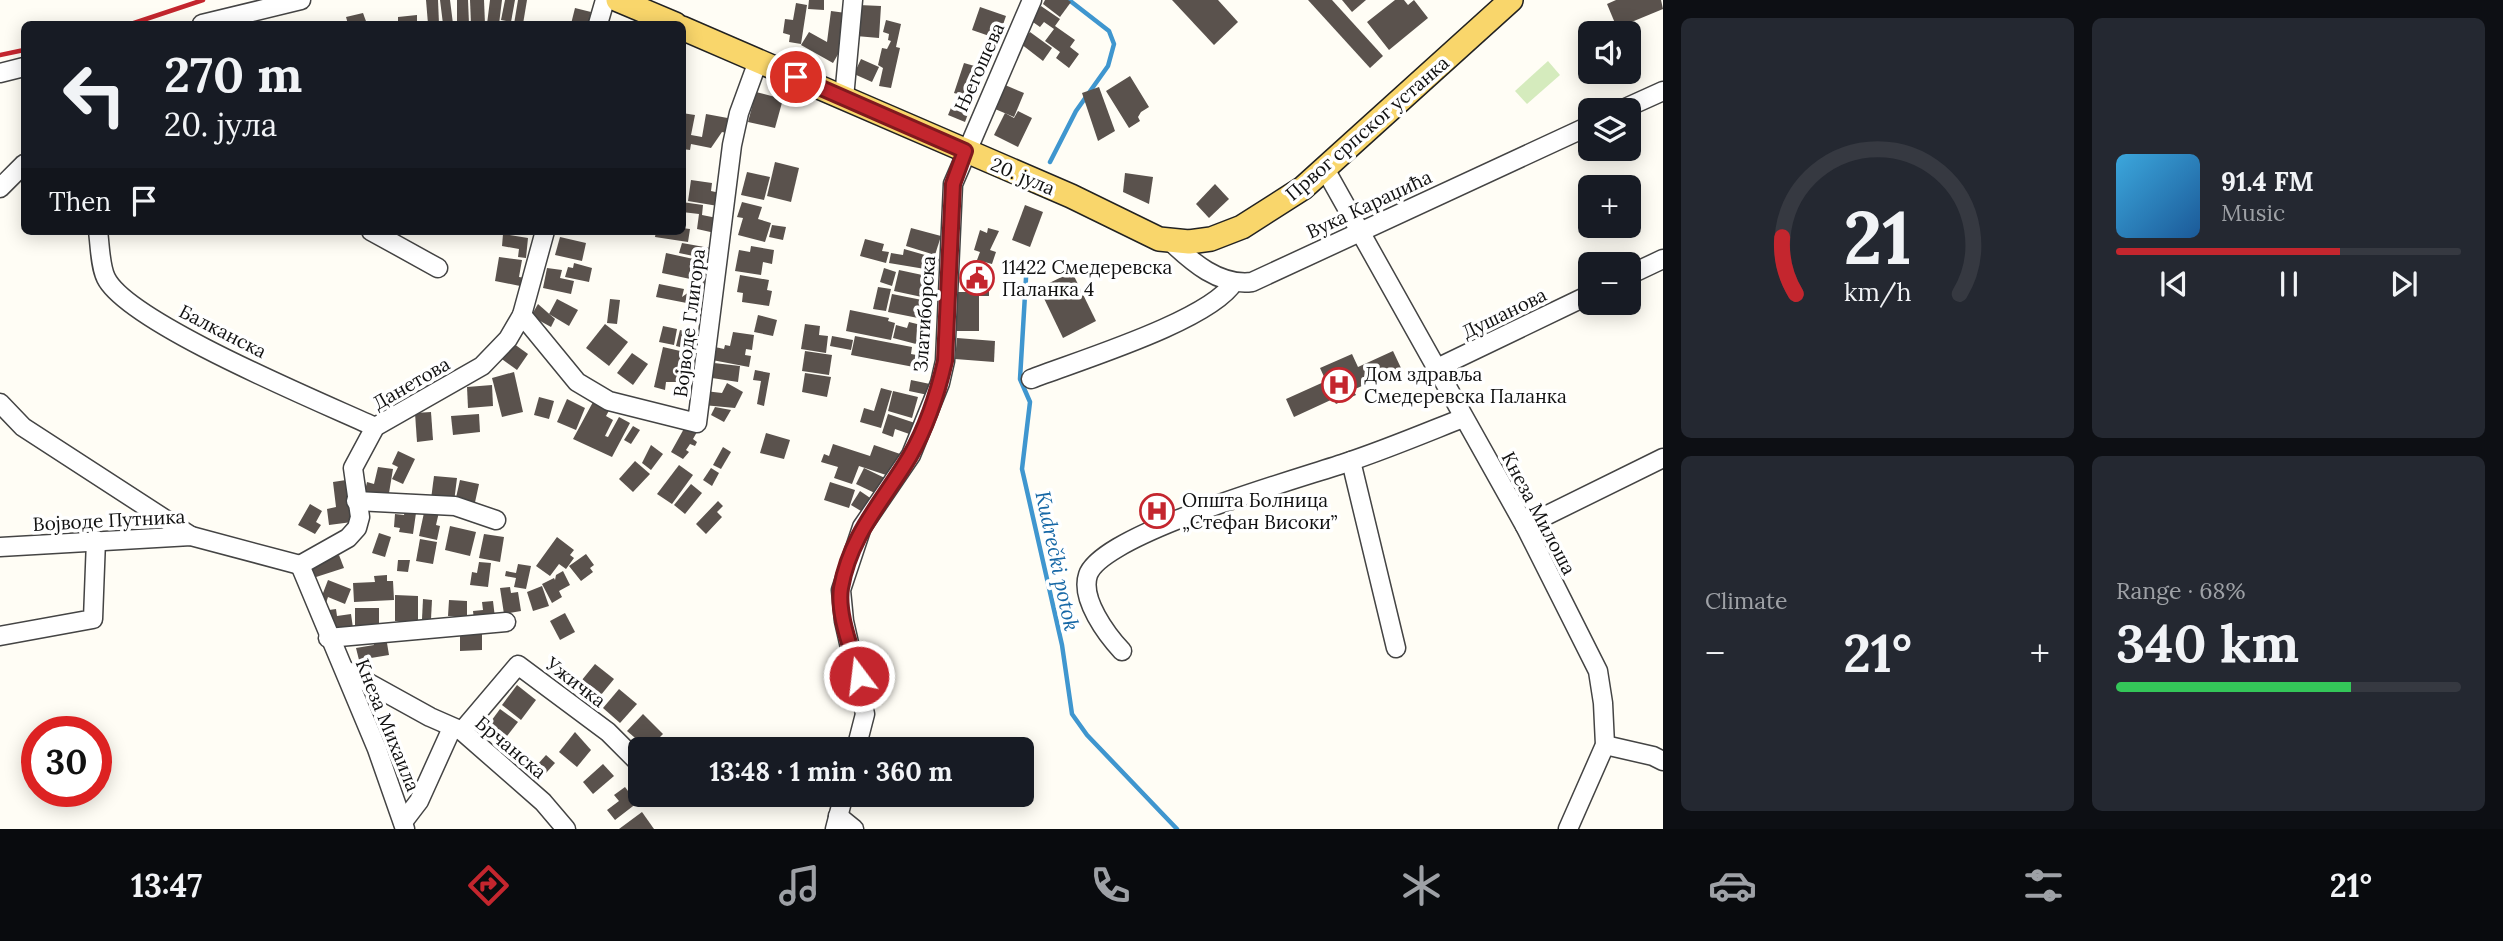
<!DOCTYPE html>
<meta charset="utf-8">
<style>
body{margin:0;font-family:Lora,serif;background:#242831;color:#f1f3f6;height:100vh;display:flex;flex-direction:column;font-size:26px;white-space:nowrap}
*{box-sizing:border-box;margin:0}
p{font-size:23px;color:#9ea1a6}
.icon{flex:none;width:38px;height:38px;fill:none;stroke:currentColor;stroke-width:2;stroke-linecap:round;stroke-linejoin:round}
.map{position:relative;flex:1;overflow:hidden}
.sheet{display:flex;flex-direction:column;gap:18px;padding:18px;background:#0d0f14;width:840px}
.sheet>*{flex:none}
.hud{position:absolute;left:21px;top:21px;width:665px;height:214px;border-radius:10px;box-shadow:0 4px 18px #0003;background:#171b24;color:#f1f3f6;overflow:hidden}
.controls{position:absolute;left:1578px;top:21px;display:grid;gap:14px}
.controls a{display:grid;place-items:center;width:63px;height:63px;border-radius:10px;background:#171b24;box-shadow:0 4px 18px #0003;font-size:35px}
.speed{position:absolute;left:21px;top:716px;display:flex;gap:14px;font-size:35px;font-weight:700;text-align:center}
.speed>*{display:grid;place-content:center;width:91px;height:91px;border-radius:50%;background:#171b24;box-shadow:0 4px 18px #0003;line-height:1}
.speed .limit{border:10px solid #d22;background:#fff;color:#111}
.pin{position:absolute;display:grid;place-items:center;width:60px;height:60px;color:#fff;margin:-30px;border:4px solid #fff;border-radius:50%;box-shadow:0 2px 7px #0007}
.me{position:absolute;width:77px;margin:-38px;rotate:345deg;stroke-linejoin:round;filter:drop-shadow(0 0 5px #0008)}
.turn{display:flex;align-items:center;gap:24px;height:147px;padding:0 28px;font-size:32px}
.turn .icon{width:91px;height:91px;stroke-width:2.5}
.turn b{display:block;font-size:49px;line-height:60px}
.then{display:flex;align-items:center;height:66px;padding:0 28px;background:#0003;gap:14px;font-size:26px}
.big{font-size:52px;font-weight:700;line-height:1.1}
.sheet .tile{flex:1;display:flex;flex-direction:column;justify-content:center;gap:10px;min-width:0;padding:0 24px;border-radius:10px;background:#242831}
.sheet .dial{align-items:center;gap:0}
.dial svg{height:182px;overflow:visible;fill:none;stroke:#363941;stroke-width:7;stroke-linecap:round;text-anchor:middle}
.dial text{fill:#f1f3f6;stroke:none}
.song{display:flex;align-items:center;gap:21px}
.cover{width:84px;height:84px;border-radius:10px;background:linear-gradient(135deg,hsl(200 70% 55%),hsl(210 70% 35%))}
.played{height:7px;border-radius:4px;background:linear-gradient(90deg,#c4262e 65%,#363941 65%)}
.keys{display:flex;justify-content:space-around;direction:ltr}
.heat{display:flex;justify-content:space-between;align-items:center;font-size:38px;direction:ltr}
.charge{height:10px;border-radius:5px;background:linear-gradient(90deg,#34c759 68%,#363941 0)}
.sheet .tiles{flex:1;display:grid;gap:18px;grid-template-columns:repeat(2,1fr)}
.trip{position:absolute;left:628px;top:737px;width:406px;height:70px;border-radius:10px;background:#171b24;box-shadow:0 4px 18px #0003;font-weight:700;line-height:70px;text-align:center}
.tabs{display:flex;height:112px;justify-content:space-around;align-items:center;background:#090b0e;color:#9ea1a6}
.tabs .icon{width:49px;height:49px}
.tabs .current{color:#c4262e}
.tabs b{font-size:32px;color:#f1f3f6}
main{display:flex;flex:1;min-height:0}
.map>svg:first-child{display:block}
</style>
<main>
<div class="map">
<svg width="1663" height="829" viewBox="0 0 1663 829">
<rect width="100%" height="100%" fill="#fffdf5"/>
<path fill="#d5ebbd" d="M1548,61L1560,75L1527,104L1515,91Z"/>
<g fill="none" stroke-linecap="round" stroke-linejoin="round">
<g stroke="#3f96cf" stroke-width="4.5">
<path d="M1050,162L1076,111L1108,66L1114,44L1109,31L1069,0"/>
<path d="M1027,261L1020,379L1030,402L1022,469L1062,645L1072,714L1087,735L1177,829"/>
</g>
</g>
<g fill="#5a524d">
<path d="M426,0H438L439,24H428Z"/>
<path d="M440,0H450L453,24H443Z"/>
<path d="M457,0H468L469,24H457Z"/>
<path d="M470,0H484L485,24H471Z"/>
<path d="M490,0H502L499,24H487Z"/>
<path d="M505,0H515L511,22L501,20Z"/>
<path d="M518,0H527L523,24H514Z"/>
<path d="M809,0H824V10L808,9Z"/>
<path d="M1045,0H1068L1071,2L1060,17L1043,4Z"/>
<path d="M1172,0H1218L1238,22L1214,45Z"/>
<path d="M1308,0H1332L1383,56L1370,68Z"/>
<path d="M1342,0H1366L1352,12Z"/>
<path d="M1395,0H1404L1408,5L1414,0L1428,18L1389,50L1367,22Z"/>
<path d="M1616,0H1661L1663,9L1617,28L1607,4Z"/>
<path d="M796,3L807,5L801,44L789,42L790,35L783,33L785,19L793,20Z"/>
<path d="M859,5L881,6L879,38L856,36Z"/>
<path d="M1041,6L1060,19L1055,26L1075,40L1070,47L1079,54L1069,68L1056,58L1060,52L1045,41L1054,29L1044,22L1040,27L1030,20Z"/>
<path d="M980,7L1006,16L998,39L972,30Z"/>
<path d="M575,8L591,12L588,24H571Z"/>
<path d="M831,11L846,13L841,49L833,63L801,45L809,32L827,42Z"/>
<path d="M363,13L367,24H348L346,17Z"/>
<path d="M417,15V24H398V17Z"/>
<path d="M886,20L901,24L896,47L900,48L891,88L879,86L883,68L878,65L882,48L887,49L891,41L888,40L889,34L883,32Z"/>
<path d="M1030,32L1052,48L1043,61L1021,44Z"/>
<path d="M861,59L879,67L872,82L854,74Z"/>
<path d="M964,63L978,67L968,97L954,93Z"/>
<path d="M1130,76L1149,107L1141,112L1138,117L1140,121L1129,128L1106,91Z"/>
<path d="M1005,85L1024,93L1014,117L995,109Z"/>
<path d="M1099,87L1115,131L1098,141L1082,93Z"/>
<path d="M756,92L783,99L775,128L748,122Z"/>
<path d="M956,96L972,103L965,122L948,115Z"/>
<path d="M1018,111L1032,118L1018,147L994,135L1005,113L1014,118Z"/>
<path d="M682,113L695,115L691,135L702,137L706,114L733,119L730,134L722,132L711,148L691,144L690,150L682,149Z"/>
<path d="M775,162L799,168L791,202L767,196Z"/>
<path d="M747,172L770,177L764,200L741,195Z"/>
<path d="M1125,173L1153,177L1149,204L1123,192Z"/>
<path d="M691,180L712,183L711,191L720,193L718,206L688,201Z"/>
<path d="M1215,184L1229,199L1209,218L1196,204Z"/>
<path d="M682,202L703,205L702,215L717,218L715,233L697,229L699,214L682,212Z"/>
<path d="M742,202L762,207L758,219L771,223L765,242L738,235L743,218L737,217Z"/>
<path d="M1025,205L1043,212L1030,247L1012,240Z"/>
<path d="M772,225L786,227L783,240L769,237Z"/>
<path d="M682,228L690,229L688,242L655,237L656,231H682Z"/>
<path d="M911,228L941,236L935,255L906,246Z"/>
<path d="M988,228L999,231L990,250L996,252L992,264L977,260L980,252L974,250L980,230L987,233Z"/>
<path d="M503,234L528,238L526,258L518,257L519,249L502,246Z"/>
<path d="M560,237L586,243L582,261L555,255Z"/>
<path d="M865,239L884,244L882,251L889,252L886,263L860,256Z"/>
<path d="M682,243L710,248L708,259L679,253Z"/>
<path d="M751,246L774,250L772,264L763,262L761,275L735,271L739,250L750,252Z"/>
<path d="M904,249L939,259L937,271L889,263L891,253L903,255Z"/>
<path d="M666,253L712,263L708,280L705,279L704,284L709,285L702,306L656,297L659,284L684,289L682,297L693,289L695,280L662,273Z"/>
<path d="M499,257L522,260L519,277L526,278L525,287L495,281Z"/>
<path d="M574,263L592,268L589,282L565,277L568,267L573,268Z"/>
<path d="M547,268L562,270L560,278L574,281L571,294L543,288Z"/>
<path d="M884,268L896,272L892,286L880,282Z"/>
<path d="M966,269H989V296H979V331H953L954,292H966Z"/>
<path d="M899,270L927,276L922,297L894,291Z"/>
<path d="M1072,272L1096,321L1063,338L1039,288Z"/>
<path d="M740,275L769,280L767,290L772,291L769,306L742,302L743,293L737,292Z"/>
<path d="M878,287L891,289L886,311L873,309Z"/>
<path d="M892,294L927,301L923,319L888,312Z"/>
<path d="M557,299L578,310L569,326L549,314Z"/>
<path d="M610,299L620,300L617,324L607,323Z"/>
<path d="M538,304L555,319L551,327L531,316Z"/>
<path d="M850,310L889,318L888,321L895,323L891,340L846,331Z"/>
<path d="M758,315L777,320L773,336L754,332Z"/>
<path d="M909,322L921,325L916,344L893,338L896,325L907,328Z"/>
<path d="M605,324L628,342L609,366L586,348Z"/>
<path d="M805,324L820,326L819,335L828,336L826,353L801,349Z"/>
<path d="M663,326L677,329L674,345L659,342Z"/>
<path d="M680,330L700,335L696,351L676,346Z"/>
<path d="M733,332L754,335L752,350L746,349L745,355L751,356L749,367L712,360L715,347L724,349L725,345L730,346Z"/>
<path d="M832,336L853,340L851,350L830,346Z"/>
<path d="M855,336L912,347L911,354L922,356L919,368L851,355Z"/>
<path d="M957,338L995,341L994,362L955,359Z"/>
<path d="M510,341L528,354L517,370L499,357Z"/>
<path d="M663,347L689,353L683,382H666L665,390L654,387Z"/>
<path d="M805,351L832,355L829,375L802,371Z"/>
<path d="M1393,351L1401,368L1353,390L1356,395L1336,404L1333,399L1294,417L1286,399L1326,381L1320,368L1352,354L1358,367Z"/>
<path d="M632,353L648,364L633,385L617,373Z"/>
<path d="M714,363L740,366L738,382L712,378Z"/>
<path d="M755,370L770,373L764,406L757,404L761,381L753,380Z"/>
<path d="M514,372L523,412L502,417L492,378Z"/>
<path d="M805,373L831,377L827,397L802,392Z"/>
<path d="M911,380L930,384L928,395L909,391Z"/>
<path d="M727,383L743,392L735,408L703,405L705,391L722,393Z"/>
<path d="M492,385L493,406L468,408L467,387Z"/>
<path d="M881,388L892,391L881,428L860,422L864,408L874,411Z"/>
<path d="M893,391L918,397L912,418L888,411Z"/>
<path d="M539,397L554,401L549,419L534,415Z"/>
<path d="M567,399L585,408L576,430L557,422Z"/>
<path d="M593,402L611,407L606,416L613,420L605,436L608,437L619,417L630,423L612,457L573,439Z"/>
<path d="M715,407L731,410L724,422L711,415Z"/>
<path d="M431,412L433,440L417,442L415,413Z"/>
<path d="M479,414L480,432L453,435L451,416Z"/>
<path d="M888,414L918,424L915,436L895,429L893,437L882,433Z"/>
<path d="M686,425L697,432L693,439L697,442L695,446L690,444L686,450L689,452L683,459L671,452Z"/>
<path d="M633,426L640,430L631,444L624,440Z"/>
<path d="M766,433L790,440L784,459L760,453Z"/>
<path d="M833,444L870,456L874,445L906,456L898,479L859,466L852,484L834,478L838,467L821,462L824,454L829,456Z"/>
<path d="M651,445L663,454L651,470L642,463Z"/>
<path d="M723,447L731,452L721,469L713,465Z"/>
<path d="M398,451L415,459L403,484L392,479L398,467L392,464Z"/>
<path d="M635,461L650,474L633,492L619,479Z"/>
<path d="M679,465L693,475L672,504L657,494Z"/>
<path d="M378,467L393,469L388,499L364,495L367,482L374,484Z"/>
<path d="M711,468L719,473L712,486L703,480Z"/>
<path d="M864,468L889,480L881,496L856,484Z"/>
<path d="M434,476L457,478L454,502L431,499Z"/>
<path d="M346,480L352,522L329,525L327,509L336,507L333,482Z"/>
<path d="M460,480L479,484L474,507L455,502Z"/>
<path d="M830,482L855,490L849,508L824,500Z"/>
<path d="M691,484L702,493L685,514L674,505Z"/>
<path d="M860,491L879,504L871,517L851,505Z"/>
<path d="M718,501L723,506L717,512L722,517L706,534L696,524Z"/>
<path d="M310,504L322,511L316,522L321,525L315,534L298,525Z"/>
<path d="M406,505L417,506L413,534L399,532L400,528L394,527L395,514L404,515Z"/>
<path d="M425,508L439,512L436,525L440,526L437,540L419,536Z"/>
<path d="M450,526L476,532L470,556L445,550Z"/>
<path d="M379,533L391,537L385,557L372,553Z"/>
<path d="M484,534L504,537L500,562L479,558Z"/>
<path d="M557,537L574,550L570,555L574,558L566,569L559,564L550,576L536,566Z"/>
<path d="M420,539L437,542L433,564L416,561Z"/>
<path d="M586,554L594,565L590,568L593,572L581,581L569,566Z"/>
<path d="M339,555L344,568L313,578L308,566Z"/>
<path d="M398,560H410L408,572L397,571Z"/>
<path d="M479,562L491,563L488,587L470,585L472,572L477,573Z"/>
<path d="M518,564L531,566L526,589L514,587L516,578L505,576L506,571L516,573Z"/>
<path d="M563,571L570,585L559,591L562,597L552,603L542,584L554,578L555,580L556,575Z"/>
<path d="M387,575V581H393L394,600L354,602L353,583L375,582L374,576Z"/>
<path d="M328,580L351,589L345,604L328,597L326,603L320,601Z"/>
<path d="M542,586L549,606L533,611L527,592Z"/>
<path d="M510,587L511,593L518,592L521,611L504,614L500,588Z"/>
<path d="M395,595L418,596V622L395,621Z"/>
<path d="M423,599L432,600L431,619H422Z"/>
<path d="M449,600L467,601V617L448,616Z"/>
<path d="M493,601L495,618L474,620L473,611L483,610L482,602Z"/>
<rect x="355" y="608" width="24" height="19"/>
<path d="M336,609L337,616L351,614L353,628L332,631L329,610Z"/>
<path d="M565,613L575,632L560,640L550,621Z"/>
<path d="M460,632H482V650L460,651Z"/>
<path d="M386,637L389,655L359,660L356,648L374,645L373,640Z"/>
<path d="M595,664L614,679L596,701L577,686Z"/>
<path d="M517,685L536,700L521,720L502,705Z"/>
<path d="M619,689L637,704L620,723L603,708Z"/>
<path d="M500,709L518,722L503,741L486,728Z"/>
<path d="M643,714L663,734L648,749L627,731Z"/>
<path d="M575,732L591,750L577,767L559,752Z"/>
<path d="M546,755L555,763L537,783L528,775Z"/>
<path d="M603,764L614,776L593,794L583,782Z"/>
<path d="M625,787L637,803L615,820L607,810L619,801L614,795Z"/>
<path d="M642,812L654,829H619Z"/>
</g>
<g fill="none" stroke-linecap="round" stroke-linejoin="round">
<g stroke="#444" stroke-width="21">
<g id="minor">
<path d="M202,24L301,0"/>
<path d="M598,24L605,0"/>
<path d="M0,73L24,67"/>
<path d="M844,98L853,0"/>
<path d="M1621,110L1663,91"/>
<path d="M1325,169L1525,526L1598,671L1603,703L1605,745L1568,829"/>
<path d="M0,188L24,164"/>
<path d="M98,231C100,245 100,266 106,278C128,323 323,403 375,427"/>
<path d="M371,231L438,268"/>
<path d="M1170,241C1192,262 1219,286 1252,282L1591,125"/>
<path d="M1629,275L1663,259"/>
<path d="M522,315L577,382L609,401L697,423L732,145L739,113L758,61"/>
<path d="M1435,369L1591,294"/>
<path d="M1031,379C1077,361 1210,321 1234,282"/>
<path d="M0,403L23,427L191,536"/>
<path d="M1351,461L1396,648"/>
<path d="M356,501L455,506L496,520"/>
<path d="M1525,526L1663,458"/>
<path d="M0,547L191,536L300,565"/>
<path d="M300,565L348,538L357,528L360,517L353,468L375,427L482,366L508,339L522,315L545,231"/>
<path d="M300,565L377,749L405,829"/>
<path d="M0,636L93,619L96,540"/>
<path d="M328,638L506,622"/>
<path d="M1122,651C1107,635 1080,599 1088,575C1102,533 1302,478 1348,462C1387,449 1425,433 1463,418"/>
<path d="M345,670L430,717L462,731L543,802L566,829"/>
<path d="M462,731L518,665L608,732L640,764"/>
<path d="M1605,745L1653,756L1663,761"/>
<path d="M856,749L865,714L844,621L841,590L862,527L911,455L940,383L945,361L953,184L1032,0"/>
<path d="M838,816L854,829"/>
<path d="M403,822L419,801L452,728"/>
<path d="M835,829L844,794"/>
</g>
</g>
<g stroke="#222" stroke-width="26">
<g id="major">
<path d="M618,0L675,24"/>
<path d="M682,28L1071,196L1159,239L1189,242L1211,239L1242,227L1303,188L1511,0"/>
</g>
</g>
<use href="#minor" stroke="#fff" stroke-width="18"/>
<use href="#major" stroke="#f9d66b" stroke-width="23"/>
<g stroke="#c4262e" stroke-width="4.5">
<path d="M131,24L203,0"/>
<path d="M0,55L24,50"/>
</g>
</g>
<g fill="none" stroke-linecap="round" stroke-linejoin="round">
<g stroke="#7f191e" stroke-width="18">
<path id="route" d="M796,77L965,151L953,184L945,361C938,392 926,428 910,456C884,500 850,535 841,588C837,615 852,650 859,676"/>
</g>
<use href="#route" stroke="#c4262e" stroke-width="12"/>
</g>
<defs>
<g id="civic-ring" transform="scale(1.75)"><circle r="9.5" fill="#fff" stroke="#c4262e" stroke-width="1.5"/><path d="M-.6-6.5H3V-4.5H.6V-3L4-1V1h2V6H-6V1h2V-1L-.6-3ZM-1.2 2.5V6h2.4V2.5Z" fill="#c4262e"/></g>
<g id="hospital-ring" transform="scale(1.75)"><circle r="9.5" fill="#fff" stroke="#c4262e" stroke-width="1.5"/><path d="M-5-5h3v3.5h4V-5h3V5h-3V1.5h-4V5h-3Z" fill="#c4262e"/></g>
</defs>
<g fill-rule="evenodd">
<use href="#civic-ring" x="977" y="278"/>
<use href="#hospital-ring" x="1339" y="385"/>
<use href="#hospital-ring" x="1157" y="511"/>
</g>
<g text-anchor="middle" stroke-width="7" stroke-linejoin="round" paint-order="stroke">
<g font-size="19" fill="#111" stroke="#fff">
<text transform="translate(979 67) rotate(-66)" y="7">Његошева</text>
<text transform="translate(1367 128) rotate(-41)" y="7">Првог српског устанка</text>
<text transform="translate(1023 176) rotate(23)" y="7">20. јула</text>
<text transform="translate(1369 204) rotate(-25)" y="7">Вука Караџића</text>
<text transform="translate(1504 313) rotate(-26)" y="7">Душанова</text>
<text transform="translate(924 314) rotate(-86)" y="7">Златиборска</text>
<text transform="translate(689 323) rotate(-83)" y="7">Војводе Глигора</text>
<text transform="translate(223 331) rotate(27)" y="7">Балканска</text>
<text transform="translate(411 383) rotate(-30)" y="7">Данетова</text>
<text transform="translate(1539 513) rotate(62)" y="7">Кнеза Милоша</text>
<text transform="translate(109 520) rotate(-3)" y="7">Војводе Путника</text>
<text transform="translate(576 682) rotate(37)" y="7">Ужичка</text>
<text transform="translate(388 725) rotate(68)" y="7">Кнеза Михаила</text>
<text transform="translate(511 747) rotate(40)" y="7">Брчанска</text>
</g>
<g font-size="19" fill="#111" stroke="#fff" text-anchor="start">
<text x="1002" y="274">11422 Смедеревска<tspan x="1002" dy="22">Паланка 4</tspan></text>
<text x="1364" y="381">Дом здравља<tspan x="1364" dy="22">Смедеревска Паланка</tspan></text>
<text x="1182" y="507">Општа Болница<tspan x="1182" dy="22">„Стефан Високи”</tspan></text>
</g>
<g font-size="21" font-style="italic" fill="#1768a6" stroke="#fff">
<text transform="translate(1057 561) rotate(78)" y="7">Kudrečki potok</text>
</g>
</g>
</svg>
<div class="controls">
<a><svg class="icon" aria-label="sound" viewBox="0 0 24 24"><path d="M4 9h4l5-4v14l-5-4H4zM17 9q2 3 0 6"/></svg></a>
<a><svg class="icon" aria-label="layers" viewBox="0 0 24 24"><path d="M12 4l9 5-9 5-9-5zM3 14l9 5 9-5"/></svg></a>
<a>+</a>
<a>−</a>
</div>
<div class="speed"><div class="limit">30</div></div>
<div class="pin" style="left:796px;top:77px;background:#d93025"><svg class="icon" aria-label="arrive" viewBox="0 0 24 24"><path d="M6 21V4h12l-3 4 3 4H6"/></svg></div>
<svg class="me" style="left:859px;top:676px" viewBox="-20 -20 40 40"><circle r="17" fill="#c4262e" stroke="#fff" stroke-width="3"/><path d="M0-11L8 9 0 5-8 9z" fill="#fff"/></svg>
<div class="trip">13:48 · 1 min · 360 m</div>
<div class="hud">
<div class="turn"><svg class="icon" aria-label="left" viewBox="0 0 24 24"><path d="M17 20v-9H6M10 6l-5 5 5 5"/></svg><div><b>270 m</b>20. јула</div></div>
<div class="then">Then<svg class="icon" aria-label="arrive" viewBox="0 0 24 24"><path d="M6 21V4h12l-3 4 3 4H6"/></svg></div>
</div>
</div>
<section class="sheet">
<div class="tiles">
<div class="tile dial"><svg viewBox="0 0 100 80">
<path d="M14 69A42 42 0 1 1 86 69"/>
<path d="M14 69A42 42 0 0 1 8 44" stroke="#c4262e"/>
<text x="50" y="56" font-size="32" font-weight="700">21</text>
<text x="50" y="72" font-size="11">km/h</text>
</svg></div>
<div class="tile">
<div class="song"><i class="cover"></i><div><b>91.4 FM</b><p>Music</p></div></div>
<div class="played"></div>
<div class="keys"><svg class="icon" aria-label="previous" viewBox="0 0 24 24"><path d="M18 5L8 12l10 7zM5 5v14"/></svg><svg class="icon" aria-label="pause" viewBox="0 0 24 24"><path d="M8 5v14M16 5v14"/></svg><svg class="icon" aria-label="next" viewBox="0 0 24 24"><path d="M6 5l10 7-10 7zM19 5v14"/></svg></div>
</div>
<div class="tile"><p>Climate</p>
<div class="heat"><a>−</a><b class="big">21°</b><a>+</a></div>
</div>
<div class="tile"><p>Range · 68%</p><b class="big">340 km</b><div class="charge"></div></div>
</div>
</section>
</main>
<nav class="tabs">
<b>13:47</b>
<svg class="icon current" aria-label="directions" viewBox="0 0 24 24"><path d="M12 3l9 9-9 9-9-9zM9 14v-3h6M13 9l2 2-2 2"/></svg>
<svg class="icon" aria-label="music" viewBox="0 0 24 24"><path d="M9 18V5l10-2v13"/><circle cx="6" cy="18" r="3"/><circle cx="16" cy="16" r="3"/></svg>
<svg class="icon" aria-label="phone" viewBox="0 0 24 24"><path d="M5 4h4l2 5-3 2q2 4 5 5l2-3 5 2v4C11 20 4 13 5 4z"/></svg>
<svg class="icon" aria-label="climate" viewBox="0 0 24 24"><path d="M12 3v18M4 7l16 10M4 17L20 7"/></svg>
<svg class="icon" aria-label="car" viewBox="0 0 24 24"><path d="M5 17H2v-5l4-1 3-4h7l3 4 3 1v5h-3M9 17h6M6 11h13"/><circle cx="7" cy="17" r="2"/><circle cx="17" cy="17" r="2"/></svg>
<svg class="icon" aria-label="filters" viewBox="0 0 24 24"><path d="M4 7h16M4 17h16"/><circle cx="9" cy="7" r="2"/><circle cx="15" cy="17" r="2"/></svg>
<b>21°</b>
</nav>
